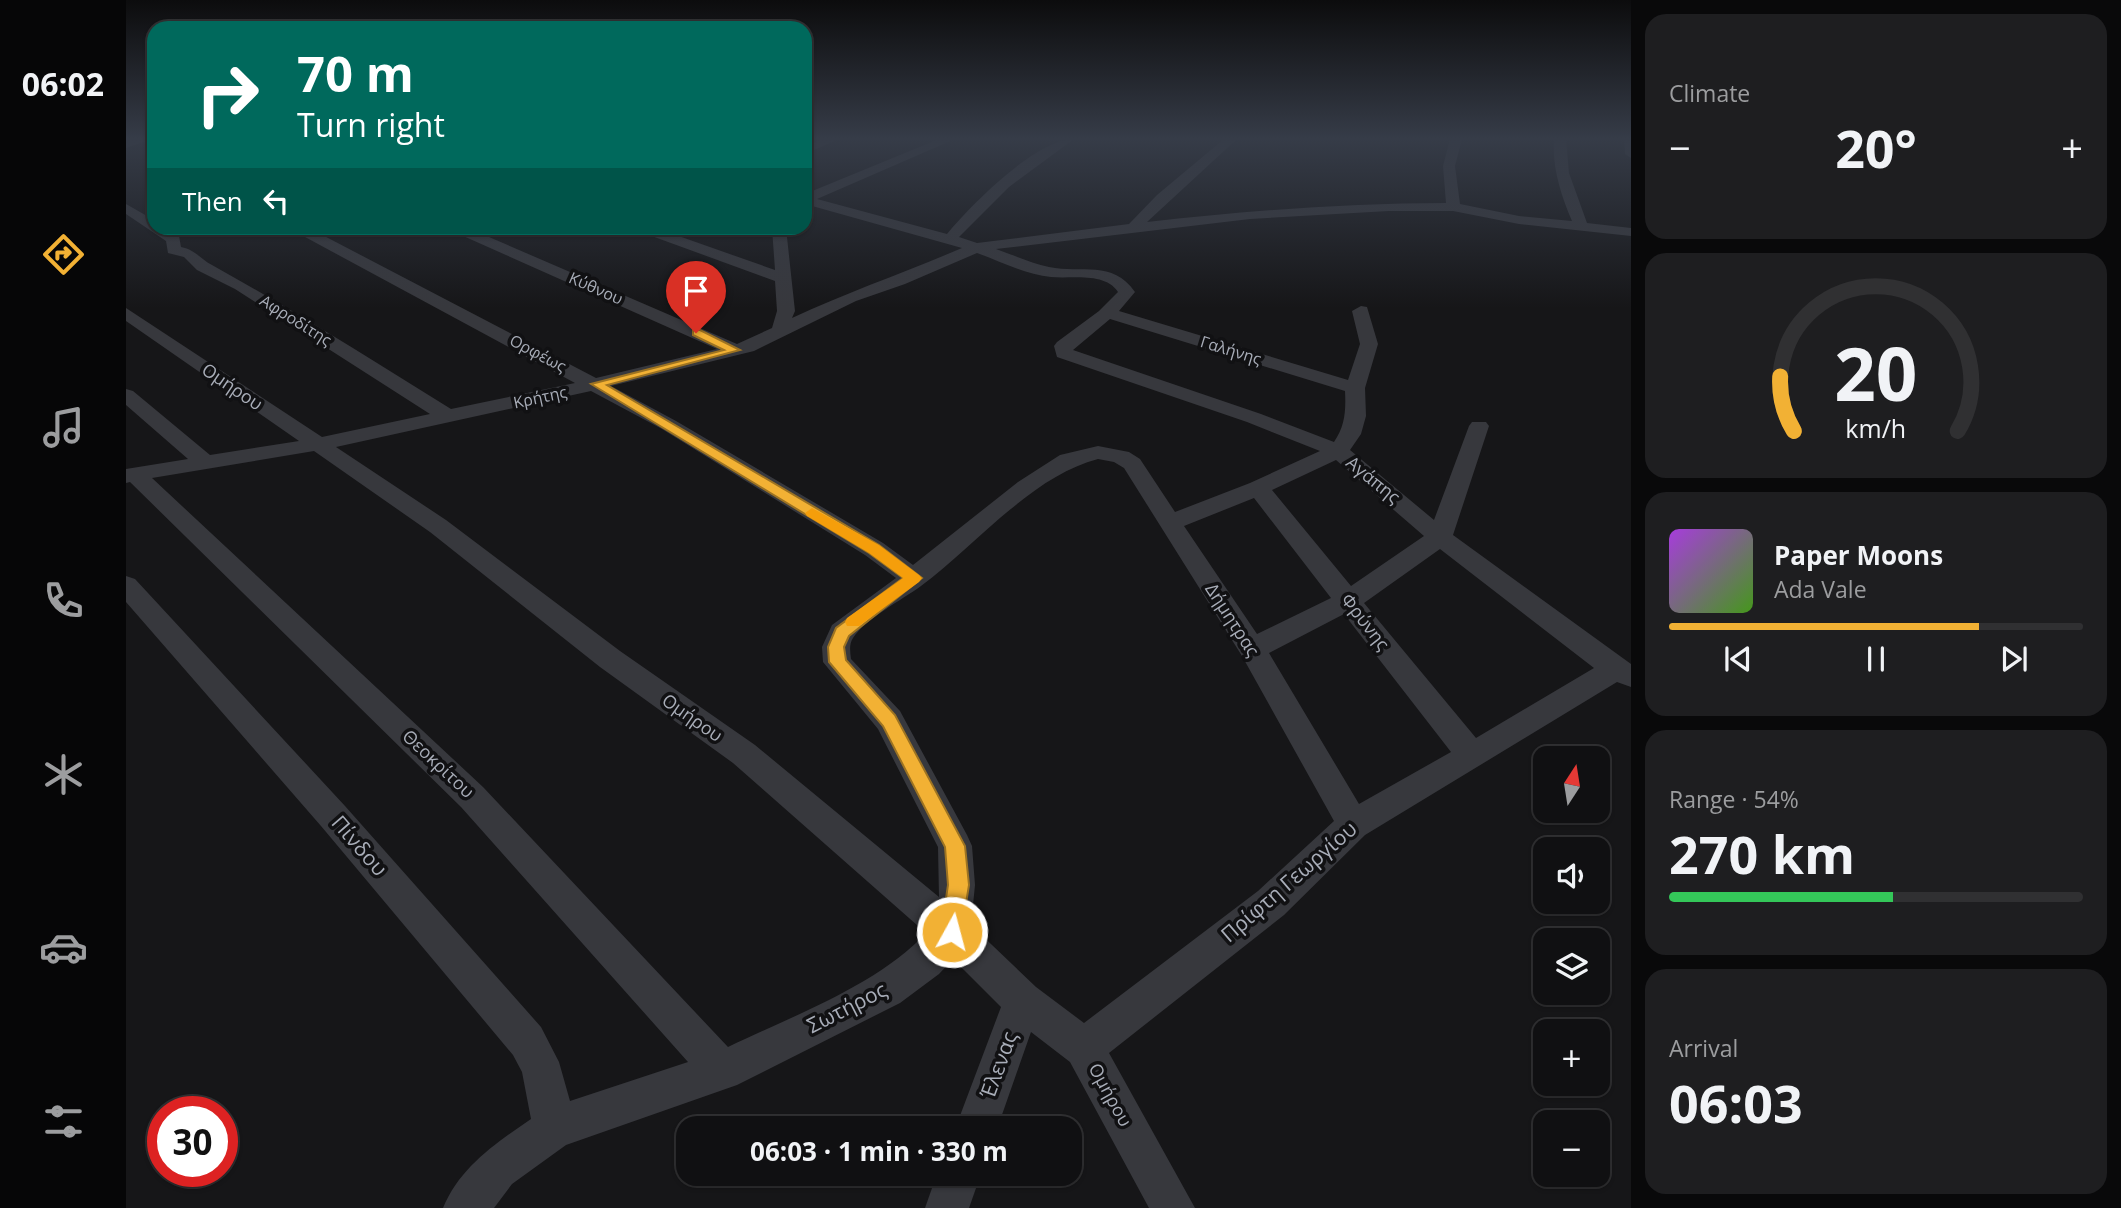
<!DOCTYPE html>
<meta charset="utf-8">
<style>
body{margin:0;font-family:"Open Sans",sans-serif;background:#1e1e20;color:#f1f3f6;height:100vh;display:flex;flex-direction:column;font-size:26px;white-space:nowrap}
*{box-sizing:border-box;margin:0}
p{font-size:23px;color:#9c9d9f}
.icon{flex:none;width:38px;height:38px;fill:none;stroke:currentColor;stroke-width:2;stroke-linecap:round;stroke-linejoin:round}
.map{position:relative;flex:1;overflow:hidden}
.side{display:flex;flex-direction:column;gap:14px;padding:14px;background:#09090a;width:490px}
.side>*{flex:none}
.hud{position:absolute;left:21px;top:21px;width:665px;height:214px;border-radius:21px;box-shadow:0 2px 5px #0004,0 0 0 2px #303032;background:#00695c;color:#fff;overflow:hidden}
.needle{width:46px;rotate:12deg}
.buttons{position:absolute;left:1407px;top:746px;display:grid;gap:14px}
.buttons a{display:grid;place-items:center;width:77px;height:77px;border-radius:14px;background:#101012;box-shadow:0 2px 5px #0004,0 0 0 2px #303032;font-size:35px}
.speed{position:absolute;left:21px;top:1096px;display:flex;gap:14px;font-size:35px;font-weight:700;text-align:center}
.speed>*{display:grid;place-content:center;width:91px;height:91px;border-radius:50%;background:#101012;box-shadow:0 2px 5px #0004,0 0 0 2px #303032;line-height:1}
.speed .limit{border:10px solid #d22;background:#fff;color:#111}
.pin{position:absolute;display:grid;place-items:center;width:60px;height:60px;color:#fff;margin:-72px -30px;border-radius:50% 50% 50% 0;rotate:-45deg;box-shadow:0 0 7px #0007}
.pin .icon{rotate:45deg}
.me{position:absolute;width:77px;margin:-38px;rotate:7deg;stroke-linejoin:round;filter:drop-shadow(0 0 5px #0008)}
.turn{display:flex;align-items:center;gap:24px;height:147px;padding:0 35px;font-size:32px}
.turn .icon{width:91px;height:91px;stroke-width:2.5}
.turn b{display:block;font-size:49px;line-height:60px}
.then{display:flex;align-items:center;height:66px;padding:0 35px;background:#0003;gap:14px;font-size:26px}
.big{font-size:52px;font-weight:700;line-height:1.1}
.side .widget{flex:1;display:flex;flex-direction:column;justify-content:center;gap:10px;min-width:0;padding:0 24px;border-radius:21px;background:#1e1e20}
.side .dial{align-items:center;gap:0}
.dial svg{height:182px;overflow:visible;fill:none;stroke:#303032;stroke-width:7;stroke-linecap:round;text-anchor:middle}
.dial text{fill:#f1f3f6;stroke:none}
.song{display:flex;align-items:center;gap:21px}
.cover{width:84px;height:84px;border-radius:10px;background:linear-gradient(135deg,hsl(280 70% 55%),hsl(100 70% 35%))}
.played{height:7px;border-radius:4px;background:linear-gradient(90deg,#f2b134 75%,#303032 75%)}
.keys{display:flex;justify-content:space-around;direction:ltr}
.heat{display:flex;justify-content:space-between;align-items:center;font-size:38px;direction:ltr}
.charge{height:10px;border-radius:5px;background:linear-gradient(90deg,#34c759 54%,#303032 0)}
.trip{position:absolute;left:550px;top:1116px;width:406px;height:70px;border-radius:21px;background:#101012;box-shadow:0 2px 5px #0004,0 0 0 2px #303032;font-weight:700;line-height:70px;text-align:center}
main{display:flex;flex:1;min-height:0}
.dock{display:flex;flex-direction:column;width:126px;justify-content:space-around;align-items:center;background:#060607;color:#9c9d9f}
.dock .icon{width:49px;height:49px}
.dock .active{color:#f2b134}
.dock b{font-size:32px;color:#f1f3f6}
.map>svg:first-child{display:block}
</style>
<main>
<nav class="dock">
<b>06:02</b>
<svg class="icon active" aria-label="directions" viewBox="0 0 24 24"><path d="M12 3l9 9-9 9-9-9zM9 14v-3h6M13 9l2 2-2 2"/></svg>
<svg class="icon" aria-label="music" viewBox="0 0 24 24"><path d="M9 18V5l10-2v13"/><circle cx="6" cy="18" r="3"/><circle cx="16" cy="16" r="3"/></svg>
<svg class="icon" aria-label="phone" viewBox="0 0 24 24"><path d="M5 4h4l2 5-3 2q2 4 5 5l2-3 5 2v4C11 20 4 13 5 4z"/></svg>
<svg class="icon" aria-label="climate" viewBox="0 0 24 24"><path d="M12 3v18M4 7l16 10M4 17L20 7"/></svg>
<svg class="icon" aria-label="car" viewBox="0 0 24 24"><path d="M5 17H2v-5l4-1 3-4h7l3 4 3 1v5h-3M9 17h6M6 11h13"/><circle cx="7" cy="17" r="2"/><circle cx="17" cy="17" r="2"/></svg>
<svg class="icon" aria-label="filters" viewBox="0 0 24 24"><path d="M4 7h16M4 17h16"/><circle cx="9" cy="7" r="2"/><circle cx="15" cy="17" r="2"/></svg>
</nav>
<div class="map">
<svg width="1505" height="1208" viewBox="0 0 1505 1208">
<rect width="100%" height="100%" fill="#161618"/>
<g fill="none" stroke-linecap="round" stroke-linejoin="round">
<g fill="#37383d" fill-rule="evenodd">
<path d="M6,139H26L0,148V140Z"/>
<path d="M697,139H713L679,154V146Z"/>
<path d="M813,139H829L691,199L821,234C845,205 910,139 948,139L883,187L833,237L851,243L1003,224L1031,195L1098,139H1111L1021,222C1120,211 1220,203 1320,203L1317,166L1324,139H1336L1329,166L1334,204L1393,216L1446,221C1435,195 1426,168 1428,139H1440L1443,173L1461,223L1505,228V236L1393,224L1327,211H1263L1124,219L870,249C887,255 905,263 923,267C956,274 986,259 1009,292L993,311L1222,380L1234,344L1226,311L1235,306L1241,307L1252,344L1239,388L1240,416L1235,434L1224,450L1308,520L1343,426L1346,422H1360L1363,426L1327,535L1505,664V687L1491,682L1239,835L1158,915L983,1053L1069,1208H1023L944,1062L905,1032L871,1129H829L875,1007L827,959L813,974L774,1003L611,1085L440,1145L386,1184L368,1208H317C334,1167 370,1143 405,1119L396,1072L387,1055L195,826L0,602V576L9,579L219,806L415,1027L433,1062L444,1101L562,1062L335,807L4,482L0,483V469L62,459L0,405V389L7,391L84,455L173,441L0,321V308L196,437L304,414L109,289L71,270L58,257L42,253L40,241L0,214V204L28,220V228H39L53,236L55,247C70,250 74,259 86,265C167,310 246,360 325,409L449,383L168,231L166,228H183L470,378L591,349L326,231L324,228H342L611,344L646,328L651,311L649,281L512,231L510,228H530L649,270L646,228H660L669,311L666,318C722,292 780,272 836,248L679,204V194ZM851,253C874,261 900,275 925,277C946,279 979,272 992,292L973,311L931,342L928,346L931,357L1121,422L1194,451L1124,483L1049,512L1014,459L1003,452L972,446L934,455L892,482L787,565L757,543L550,421L485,386L628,351L730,301L779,284ZM984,319L1219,391C1220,411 1219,426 1208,442L1135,414L947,350ZM465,391L536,429L739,555L770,578L706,625L696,647L697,662L752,729L812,847L813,897L629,745L494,651L320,520L210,447ZM188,451L304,532L474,667L607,763L800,933C752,985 666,1016 602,1047L357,787L26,478ZM972,459L988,462L998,468L1116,656L1208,821L1132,891L958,1023L910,987L845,925L849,885L846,846L841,835L774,711L725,659C724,651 723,644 727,638C739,619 776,600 795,586C850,545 906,476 972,459ZM1210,460L1298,536L1225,586L1146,490ZM1128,498L1205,598L1131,634L1058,526ZM1314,549L1468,668L1350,738L1238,603ZM1218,614L1325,752L1233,804L1143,653Z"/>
<path d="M1498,139H1505V158L1499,154Z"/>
<path d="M811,1174H855L843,1208H799Z"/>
</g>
</g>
<linearGradient id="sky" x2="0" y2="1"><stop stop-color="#0c0c0d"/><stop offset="0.45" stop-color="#363c48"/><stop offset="1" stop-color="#363c48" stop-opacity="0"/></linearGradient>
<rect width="1505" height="308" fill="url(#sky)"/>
<path fill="#f2b134" stroke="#9d7322" stroke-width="2" d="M567,330H574L614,350L481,385L753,545L796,578L723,636L718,647L720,660L769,715L839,846L843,885L834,940L826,943L819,940L815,932L822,885L819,847L757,726L703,662L702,647L710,628L777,578L743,553L465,384L598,350L567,335Z"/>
<path fill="#f59e0b" d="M686,508L753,545L793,575L796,578L793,582L733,626H721L719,622L721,618L777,578L743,553L681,516L679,513Z"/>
<g text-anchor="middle" stroke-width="7" stroke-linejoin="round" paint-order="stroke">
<g font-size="16" fill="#a8adb8" stroke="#111113">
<text transform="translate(470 288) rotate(24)" y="6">Κύθνου</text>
<text transform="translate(170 320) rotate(32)" y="6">Αφροδίτης</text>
<text transform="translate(1105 350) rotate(17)" y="6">Γαλήνης</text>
<text transform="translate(412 353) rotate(28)" y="6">Ορφέως</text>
<text transform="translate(414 397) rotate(-12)" y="6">Κρήτης</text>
</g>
<g font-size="18" fill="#a8adb8" stroke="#111113">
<text transform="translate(106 387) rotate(34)" y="6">Ομήρου</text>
<text transform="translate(1247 480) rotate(39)" y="6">Αγάπης</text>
<text transform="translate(1106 620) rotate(57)" y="6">Δήμητρας</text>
<text transform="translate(1239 622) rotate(52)" y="6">Φρύνης</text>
<text transform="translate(566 718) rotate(35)" y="6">Ομήρου</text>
<text transform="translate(312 764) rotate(43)" y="6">Θεοκρίτου</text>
<text transform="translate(984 1095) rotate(61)" y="6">Ομήρου</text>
</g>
<g font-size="21" fill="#a8adb8" stroke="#111113">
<text transform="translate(233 846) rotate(49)" y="7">Πίνδου</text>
<text transform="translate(1163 882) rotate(-41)" y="7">Πρίφτη Γεωργίου</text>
<text transform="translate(721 1008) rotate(-27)" y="7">Σωτήρος</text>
<text transform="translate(873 1065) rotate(-70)" y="7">Έλενας</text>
</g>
</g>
</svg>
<div class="buttons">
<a><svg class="needle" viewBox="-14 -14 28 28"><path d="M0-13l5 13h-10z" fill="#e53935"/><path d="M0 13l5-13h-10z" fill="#9c9d9f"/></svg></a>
<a><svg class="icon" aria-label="sound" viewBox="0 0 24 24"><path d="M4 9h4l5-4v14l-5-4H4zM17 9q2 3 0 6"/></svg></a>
<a><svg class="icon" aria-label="layers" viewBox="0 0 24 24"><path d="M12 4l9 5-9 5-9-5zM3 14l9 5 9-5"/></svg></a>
<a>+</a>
<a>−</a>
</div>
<div class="speed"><div class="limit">30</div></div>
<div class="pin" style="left:570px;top:333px;background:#d93025"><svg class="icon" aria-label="arrive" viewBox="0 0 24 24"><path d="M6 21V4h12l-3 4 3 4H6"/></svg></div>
<svg class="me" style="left:826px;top:932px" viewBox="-20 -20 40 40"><circle r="17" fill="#f2b134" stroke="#fff" stroke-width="3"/><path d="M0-11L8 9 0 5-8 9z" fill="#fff"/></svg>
<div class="trip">06:03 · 1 min · 330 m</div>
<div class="hud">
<div class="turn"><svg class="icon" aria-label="right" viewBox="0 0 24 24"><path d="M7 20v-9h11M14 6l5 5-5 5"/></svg><div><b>70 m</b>Turn right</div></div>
<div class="then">Then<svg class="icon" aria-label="left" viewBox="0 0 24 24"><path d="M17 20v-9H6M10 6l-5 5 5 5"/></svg></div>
</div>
</div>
<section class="side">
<div class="widget"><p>Climate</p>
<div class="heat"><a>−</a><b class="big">20°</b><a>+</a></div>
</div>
<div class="widget dial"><svg viewBox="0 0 100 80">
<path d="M14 69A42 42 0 1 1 86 69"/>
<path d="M14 69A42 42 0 0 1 8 45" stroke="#f2b134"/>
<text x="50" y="56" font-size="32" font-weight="700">20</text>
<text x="50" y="72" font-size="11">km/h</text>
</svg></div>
<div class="widget">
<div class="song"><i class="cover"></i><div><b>Paper Moons</b><p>Ada Vale</p></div></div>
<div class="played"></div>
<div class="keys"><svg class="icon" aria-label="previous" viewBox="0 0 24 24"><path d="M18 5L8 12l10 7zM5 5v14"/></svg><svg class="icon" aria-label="pause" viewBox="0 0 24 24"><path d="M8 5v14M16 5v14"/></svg><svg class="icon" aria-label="next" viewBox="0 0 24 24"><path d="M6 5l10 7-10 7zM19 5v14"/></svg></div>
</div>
<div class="widget"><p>Range · 54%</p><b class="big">270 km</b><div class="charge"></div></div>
<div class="widget"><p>Arrival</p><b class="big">06:03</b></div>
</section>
</main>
